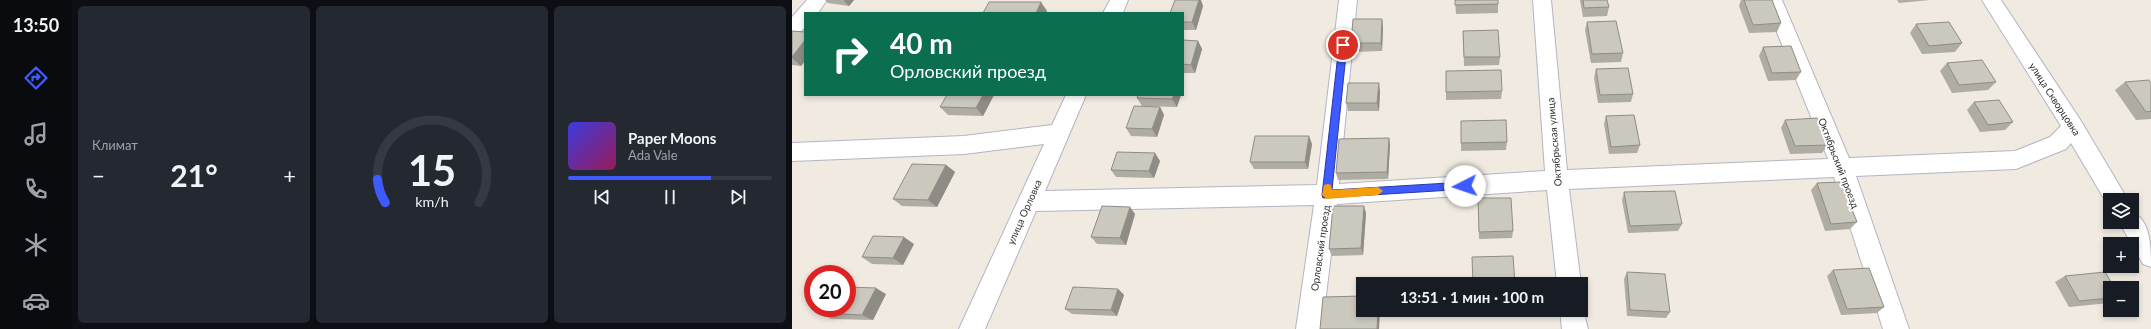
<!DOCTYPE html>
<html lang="ru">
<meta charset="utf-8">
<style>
body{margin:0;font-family:Lato,sans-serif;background:#242831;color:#f1f3f6;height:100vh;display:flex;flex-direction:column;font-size:15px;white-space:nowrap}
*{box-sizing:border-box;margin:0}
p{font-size:13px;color:#9ea1a6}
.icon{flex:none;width:22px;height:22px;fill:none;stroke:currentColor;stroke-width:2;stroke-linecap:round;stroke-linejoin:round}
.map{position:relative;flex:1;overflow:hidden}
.side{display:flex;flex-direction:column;gap:6px;padding:6px;background:#0d0f14;width:720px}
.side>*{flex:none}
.top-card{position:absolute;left:12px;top:12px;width:380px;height:84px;border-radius:0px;box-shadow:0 2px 6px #0003;background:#0b6e4f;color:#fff;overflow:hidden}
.fabs{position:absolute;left:1311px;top:193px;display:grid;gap:8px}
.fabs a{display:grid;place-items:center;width:36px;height:36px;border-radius:0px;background:#171b24;box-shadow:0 2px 6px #0003;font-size:20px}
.speed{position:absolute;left:12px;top:265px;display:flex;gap:8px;font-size:20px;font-weight:700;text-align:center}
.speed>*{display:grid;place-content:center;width:52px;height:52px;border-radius:50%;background:#171b24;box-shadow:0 2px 6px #0003;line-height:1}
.speed .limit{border:6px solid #d22;background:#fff;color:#111}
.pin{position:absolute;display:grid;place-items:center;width:34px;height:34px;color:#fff;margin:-17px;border:2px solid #fff;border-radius:50%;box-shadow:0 1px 4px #0007}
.me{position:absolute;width:44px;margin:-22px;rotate:266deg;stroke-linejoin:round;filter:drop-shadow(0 0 3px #0008)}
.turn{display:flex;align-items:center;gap:14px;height:84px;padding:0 20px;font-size:18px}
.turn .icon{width:52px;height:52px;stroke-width:2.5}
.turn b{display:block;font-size:28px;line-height:34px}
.big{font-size:30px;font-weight:700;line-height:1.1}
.side .tile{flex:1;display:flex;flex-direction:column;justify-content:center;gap:6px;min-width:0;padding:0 14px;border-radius:6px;background:#242831}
.side .dial{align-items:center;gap:0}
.dial svg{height:104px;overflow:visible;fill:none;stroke:#363941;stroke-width:7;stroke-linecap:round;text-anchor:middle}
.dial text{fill:#f1f3f6;stroke:none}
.song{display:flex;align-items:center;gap:12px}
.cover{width:48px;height:48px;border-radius:6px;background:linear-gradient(135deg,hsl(240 70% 55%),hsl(330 70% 35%))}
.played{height:4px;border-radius:2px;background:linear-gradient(90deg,#3e5bff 70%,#363941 70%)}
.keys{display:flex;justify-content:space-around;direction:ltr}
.heat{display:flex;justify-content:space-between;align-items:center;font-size:22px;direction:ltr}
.side .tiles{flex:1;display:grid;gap:6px;grid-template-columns:repeat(3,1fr)}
.trip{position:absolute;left:564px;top:277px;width:232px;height:40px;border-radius:0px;background:#171b24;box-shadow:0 2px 6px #0003;font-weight:700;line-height:40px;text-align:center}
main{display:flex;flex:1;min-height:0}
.tab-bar{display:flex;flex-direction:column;width:72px;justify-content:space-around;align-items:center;background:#090b0e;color:#9ea1a6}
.tab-bar .icon{width:28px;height:28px}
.tab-bar .on{color:#3e5bff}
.tab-bar b{font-size:18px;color:#f1f3f6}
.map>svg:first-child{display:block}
</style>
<main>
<nav class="tab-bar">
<b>13:50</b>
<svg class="icon on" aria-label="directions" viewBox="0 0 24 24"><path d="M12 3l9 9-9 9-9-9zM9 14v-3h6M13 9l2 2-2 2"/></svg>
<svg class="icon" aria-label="music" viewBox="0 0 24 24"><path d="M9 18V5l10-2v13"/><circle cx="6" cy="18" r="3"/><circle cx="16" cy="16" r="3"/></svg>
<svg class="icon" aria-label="phone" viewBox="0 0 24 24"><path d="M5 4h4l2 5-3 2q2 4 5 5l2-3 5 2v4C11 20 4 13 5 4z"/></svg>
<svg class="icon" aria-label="climate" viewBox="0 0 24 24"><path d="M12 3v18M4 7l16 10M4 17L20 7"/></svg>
<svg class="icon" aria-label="car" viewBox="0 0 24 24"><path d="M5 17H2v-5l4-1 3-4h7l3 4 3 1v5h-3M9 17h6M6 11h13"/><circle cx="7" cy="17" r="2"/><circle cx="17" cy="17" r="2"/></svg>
</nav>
<section class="side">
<div class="tiles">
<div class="tile"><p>Климат</p>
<div class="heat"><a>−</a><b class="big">21°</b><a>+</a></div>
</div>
<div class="tile dial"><svg viewBox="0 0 100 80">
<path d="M14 69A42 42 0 1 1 86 69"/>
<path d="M14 69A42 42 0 0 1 8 51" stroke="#3e5bff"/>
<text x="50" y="56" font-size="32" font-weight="700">15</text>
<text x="50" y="72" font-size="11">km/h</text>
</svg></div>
<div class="tile">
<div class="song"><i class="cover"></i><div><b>Paper Moons</b><p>Ada Vale</p></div></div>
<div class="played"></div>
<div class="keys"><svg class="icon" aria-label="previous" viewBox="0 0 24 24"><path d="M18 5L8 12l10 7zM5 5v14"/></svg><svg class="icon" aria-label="pause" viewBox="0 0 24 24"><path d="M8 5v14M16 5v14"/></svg><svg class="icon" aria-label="next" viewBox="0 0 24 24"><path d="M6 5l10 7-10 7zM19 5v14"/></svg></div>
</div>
</div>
</section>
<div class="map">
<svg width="1359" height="329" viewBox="0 0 1359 329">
<rect width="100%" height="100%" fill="#f0eae0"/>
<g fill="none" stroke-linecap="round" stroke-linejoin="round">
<g stroke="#b3b5c3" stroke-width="2">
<g id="minor">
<path d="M15,0H35L26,13H13V27L7,34L0,36V17Z"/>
<path d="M318,0H336L331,13H311Z"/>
<path d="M547,0H565L547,184L753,171L741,0H759L775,170L1036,159L972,0H990L1057,158L1223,151L1258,137L1269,126L1190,0H1209L1289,121L1336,200H1318L1317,207L1279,143L1274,149L1224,169L1064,176L1117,329H1091L1042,177L777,189L789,284H765L755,190L545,204L530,329H504L522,205L244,211L193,329H167L252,144L172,154L0,161V143L172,136L260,125L274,95H294L253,191L525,185Z"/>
<path d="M1340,212C1359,220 1359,248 1359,267L1351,264L1327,222H1340Z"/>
<path d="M789,302L796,329H770L768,310H789Z"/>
</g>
</g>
<use href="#minor" fill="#fff" fill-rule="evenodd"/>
</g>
<g fill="#afaca3">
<path d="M33,0H62L57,6L36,3Z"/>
<path d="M663,0L706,4V13L664,14Z"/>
<path d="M788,0H815L817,7L815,16L791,17Z"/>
<path d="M949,0H980L989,23L985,32L957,33L947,6Z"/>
<path d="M1105,0H1138L1107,3Z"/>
<path d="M411,6L404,30H391V13Z"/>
<path d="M590,19L591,28L590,51L560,52L559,43Z"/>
<path d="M795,22L831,53L829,62L799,63L793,30Z"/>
<path d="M1124,24L1170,43L1163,52L1130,54L1118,33Z"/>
<path d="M0,31L13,32V61L9,66L0,65Z"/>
<path d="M671,31L708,57L707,65L672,66Z"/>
<path d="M391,40L406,41L410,49L403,73H391Z"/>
<path d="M971,47L1009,72L1004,80L976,81L967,56Z"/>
<path d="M1155,63L1204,82L1196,90L1160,93L1148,71Z"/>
<path d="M804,69L841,94L839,102L806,103L802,78Z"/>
<path d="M1333,82L1359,83V119L1344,120L1323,90Z"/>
<path d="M588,91L587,111H556L554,103Z"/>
<path d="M710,91L709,99L654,100V92Z"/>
<path d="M202,95L191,116L156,115L148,107Z"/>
<path d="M389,95L385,107L350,106L345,98Z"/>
<path d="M1182,102L1221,122L1213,130L1188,132L1175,110Z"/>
<path d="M368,107L372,115L365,137L339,136L334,128Z"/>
<path d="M814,116L848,145L845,153L817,154L812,124Z"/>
<path d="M993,120L1036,145L1030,153L998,154L989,128Z"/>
<path d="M669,121L715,142L714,150L669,151Z"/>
<path d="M597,138L598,146L596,179L546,180L544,173Z"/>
<path d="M520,144L516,169H462L458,162Z"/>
<path d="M368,161L362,178L324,177L319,170Z"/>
<path d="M154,165L163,172L145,207L110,206L101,199Z"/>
<path d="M1025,183L1065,222L1058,229L1033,231L1019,190Z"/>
<path d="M832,192L890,224L886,231L836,233L830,200Z"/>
<path d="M686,198L721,231L720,238L687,239Z"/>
<path d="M574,213L571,255L540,256L537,249Z"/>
<path d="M343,214L334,245L305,244L299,237Z"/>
<path d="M122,244L111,265L80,264L70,257Z"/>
<path d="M1041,270L1092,307L1085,313L1049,315L1035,276Z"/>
<path d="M835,272L878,312L874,318L835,316L832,279Z"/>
<path d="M1273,276L1318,288V302L1317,303L1277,307L1263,282Z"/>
<path d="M326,289L332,295L325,316L280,314L273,309Z"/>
<path d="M94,294L81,320L39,319L27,313Z"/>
</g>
<g fill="#8e8c85">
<path d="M53,0H62L57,6L52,1Z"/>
<path d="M407,0H409L411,6L404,30L400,22Z"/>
<path d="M249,2L255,11L254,13H244Z"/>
<path d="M590,19L591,28L590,51L589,43Z"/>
<path d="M13,40V61L9,66L0,58V57Z"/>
<path d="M406,41L410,49L403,73L399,65Z"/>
<path d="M587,83L588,91L587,111L585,103Z"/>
<path d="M191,95H202L191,116L184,108Z"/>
<path d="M382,95H389L385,107L380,99Z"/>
<path d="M368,107L372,115L365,137L360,129Z"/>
<path d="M517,136L520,144L516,169L513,162Z"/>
<path d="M597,138L598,146L596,179L595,172Z"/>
<path d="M363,153L368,161L362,178L357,171Z"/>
<path d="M154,165L163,172L145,207L136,200Z"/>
<path d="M572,206L574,213L571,255L569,248Z"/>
<path d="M338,207L343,214L334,245L328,238Z"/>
<path d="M112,237L122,244L111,265L101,258Z"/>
<path d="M84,288L94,294L81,320L70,315Z"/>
<path d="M326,289L332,295L325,316L319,310Z"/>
<path d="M586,310H588L587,329H585Z"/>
</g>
<g fill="#cbc8be" stroke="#8e8c85">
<path d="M383,0H407L400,22H391V13H378Z"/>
<path d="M663,0H706V4L663,5Z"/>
<path d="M791,0H815L817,7L792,8Z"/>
<path d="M952,0H980L989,23L961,25Z"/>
<path d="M197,2H249L244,13H191Z"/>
<path d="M561,19H590L589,43H559Z"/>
<path d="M824,21L831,53L800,54L795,22Z"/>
<path d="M1157,22L1170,43L1137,46L1124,24Z"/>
<path d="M706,30L708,57H672L671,31Z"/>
<path d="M0,31L13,32V40L0,57Z"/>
<path d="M391,40L406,41L399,65L391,64Z"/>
<path d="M999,46L1009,72L980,73L971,47Z"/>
<path d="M1190,60L1204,82L1167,85L1155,63Z"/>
<path d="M836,68L841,94L808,95L804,69Z"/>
<path d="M709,70L710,91L654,92V71Z"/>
<path d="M1357,80L1359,83V111L1354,112L1333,82Z"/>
<path d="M556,83H587L585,103H554Z"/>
<path d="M155,95H191L184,108L148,107Z"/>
<path d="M346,95H382L380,99L345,98Z"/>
<path d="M1207,100L1221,122L1196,125L1182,102Z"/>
<path d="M342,106L368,107L360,129L334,128Z"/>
<path d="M842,115L848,145L819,147L814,116Z"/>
<path d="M1025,118L1036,145L1003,146L993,120Z"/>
<path d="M714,120L715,142L669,143V121Z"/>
<path d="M463,136H517L513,162H458Z"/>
<path d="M597,138L595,172L544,173L547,139Z"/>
<path d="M325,152L363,153L357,171L319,170Z"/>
<path d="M120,164L154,165L136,200L101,199Z"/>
<path d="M1049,182L1065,222L1039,224L1025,183Z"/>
<path d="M883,191L890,224L838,226L832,192Z"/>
<path d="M686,198H719L721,231L687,232Z"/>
<path d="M310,206L338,207L328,238L299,237Z"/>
<path d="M541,206H572L569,248L537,249Z"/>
<path d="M81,236L112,237L101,258L70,257Z"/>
<path d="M721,256L723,284H681L680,257Z"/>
<path d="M1077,268L1092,307L1055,309L1041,270Z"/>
<path d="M835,272L873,274L878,312L838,310Z"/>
<path d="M1313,272L1323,288H1318V298L1287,301L1273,276Z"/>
<path d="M55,287L84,288L70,315L27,313L30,308H55Z"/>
<path d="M281,287L326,289L319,310L273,309Z"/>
<path d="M571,296V310H586L585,329H528L531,297Z"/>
</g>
<path fill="#3e5bff" stroke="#283ba6" d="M551,42L555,45L540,190L673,182L676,183V189L531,198L530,195L547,45Z"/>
<path fill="#f59e0b" d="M536,184L539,185L540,190L586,187L591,191L586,195L535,199L530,195L532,185Z"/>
<g text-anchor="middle" stroke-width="4" stroke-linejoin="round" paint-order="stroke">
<g font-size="10" fill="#2e2e2e" stroke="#fff">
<text transform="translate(1263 99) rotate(57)" y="4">улица Скворцовка</text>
<text transform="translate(762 142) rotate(-95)" y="4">Октябрьская улица</text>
<text transform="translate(1047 163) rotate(69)" y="4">Октябрьский проезд</text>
<text transform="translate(232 212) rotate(-66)" y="4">улица Орловка</text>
<text transform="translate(528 248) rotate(-82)" y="4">Орловский проезд</text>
</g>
</g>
</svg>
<div class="fabs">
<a><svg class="icon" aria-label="layers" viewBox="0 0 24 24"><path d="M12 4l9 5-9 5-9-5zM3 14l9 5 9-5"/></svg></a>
<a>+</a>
<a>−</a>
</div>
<div class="speed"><div class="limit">20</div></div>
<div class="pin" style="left:551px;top:45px;background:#d93025"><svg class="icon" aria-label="arrive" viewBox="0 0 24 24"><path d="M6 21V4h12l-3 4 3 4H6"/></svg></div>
<svg class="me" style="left:673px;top:186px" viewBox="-20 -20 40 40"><circle r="19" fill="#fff"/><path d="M0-13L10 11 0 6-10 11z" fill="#3e5bff"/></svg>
<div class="trip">13:51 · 1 мин · 100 m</div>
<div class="top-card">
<div class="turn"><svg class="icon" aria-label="right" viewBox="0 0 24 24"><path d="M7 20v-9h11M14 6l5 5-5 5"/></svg><div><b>40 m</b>Орловский проезд</div></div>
</div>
</div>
</main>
